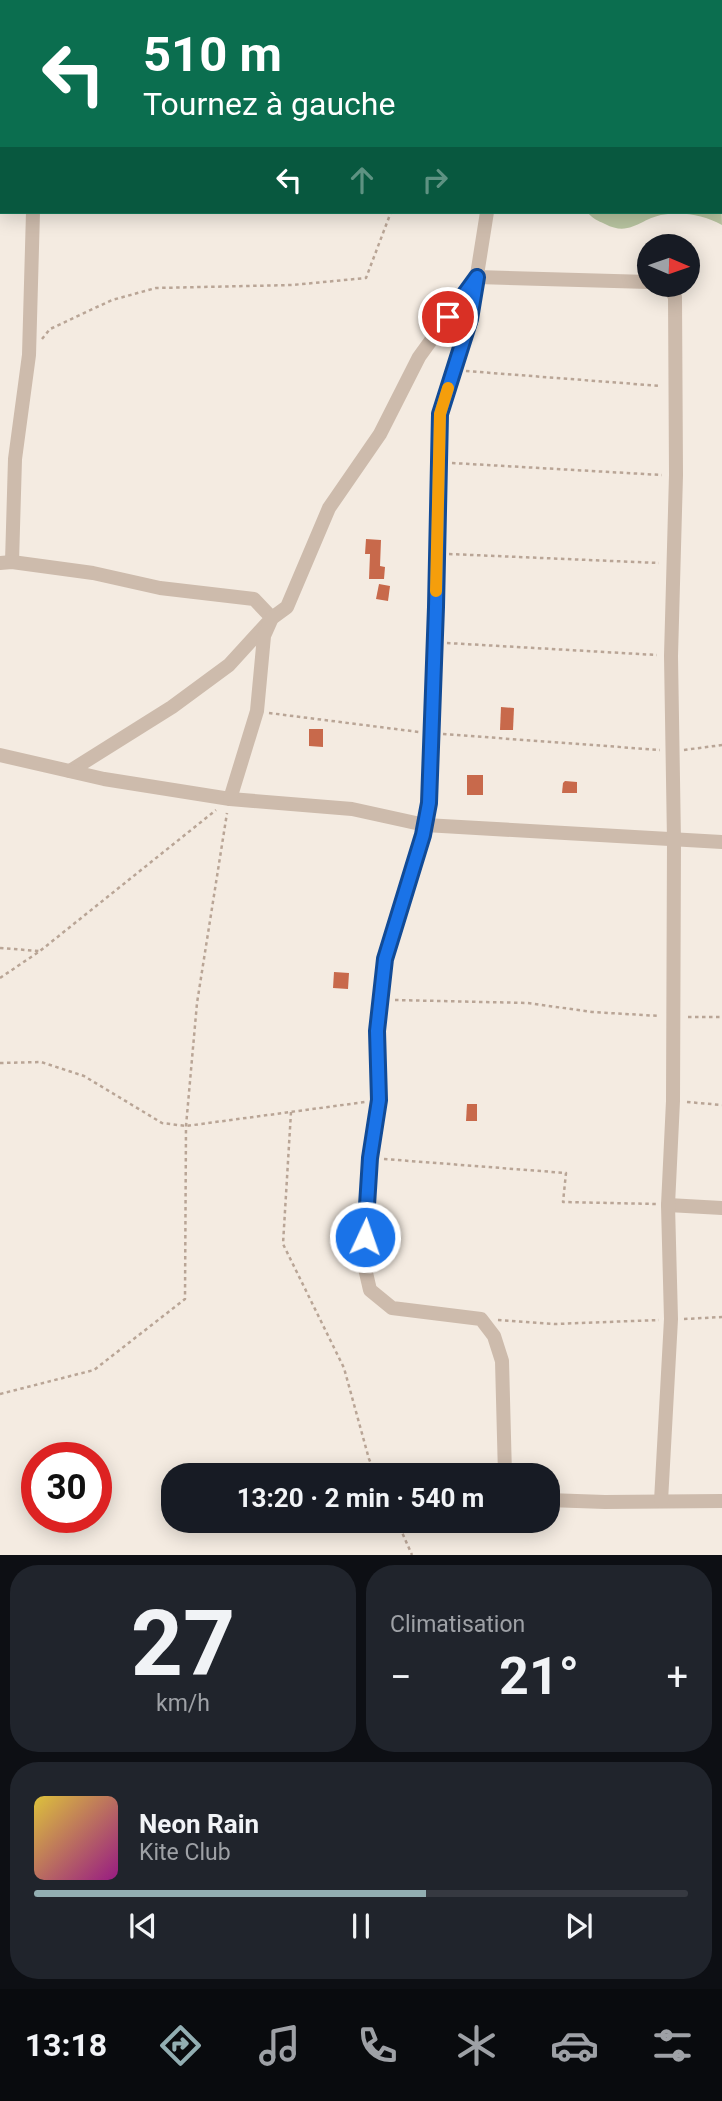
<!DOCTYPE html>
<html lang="fr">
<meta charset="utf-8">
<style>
body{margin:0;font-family:Roboto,sans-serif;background:#20242c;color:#f1f3f6;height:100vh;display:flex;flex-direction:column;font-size:26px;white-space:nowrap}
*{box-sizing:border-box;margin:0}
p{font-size:23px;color:#9ea1a6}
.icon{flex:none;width:38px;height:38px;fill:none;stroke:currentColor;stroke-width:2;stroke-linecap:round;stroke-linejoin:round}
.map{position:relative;height:1555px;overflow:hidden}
.sheet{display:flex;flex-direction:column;gap:10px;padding:10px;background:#0d0f14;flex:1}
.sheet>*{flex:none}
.hud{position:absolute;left:0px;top:0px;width:723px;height:214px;box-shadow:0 4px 18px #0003;background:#0b6e4f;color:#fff;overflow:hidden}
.needle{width:46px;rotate:92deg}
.buttons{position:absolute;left:637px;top:234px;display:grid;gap:14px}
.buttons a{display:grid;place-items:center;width:63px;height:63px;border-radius:50%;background:#171b24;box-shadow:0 4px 18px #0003;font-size:35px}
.speed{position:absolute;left:21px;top:1442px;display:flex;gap:14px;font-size:35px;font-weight:700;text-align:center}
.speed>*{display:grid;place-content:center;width:91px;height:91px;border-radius:50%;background:#171b24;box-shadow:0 4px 18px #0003;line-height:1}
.speed .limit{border:10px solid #d22;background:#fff;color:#111}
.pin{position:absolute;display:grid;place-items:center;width:60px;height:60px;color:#fff;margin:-30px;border:4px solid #fff;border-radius:50%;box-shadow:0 2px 7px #0007}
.me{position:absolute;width:77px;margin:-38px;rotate:3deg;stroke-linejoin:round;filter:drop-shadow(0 0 5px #0008)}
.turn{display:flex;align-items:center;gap:24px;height:147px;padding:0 28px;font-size:32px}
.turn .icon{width:91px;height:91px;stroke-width:2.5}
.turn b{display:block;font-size:49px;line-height:60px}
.lanes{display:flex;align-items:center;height:66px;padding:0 28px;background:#0003;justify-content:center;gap:35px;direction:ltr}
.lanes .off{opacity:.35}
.big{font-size:52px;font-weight:700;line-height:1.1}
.sheet .tile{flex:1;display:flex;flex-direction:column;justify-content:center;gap:10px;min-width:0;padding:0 24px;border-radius:28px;background:#20242c}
.sheet .dial{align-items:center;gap:0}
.dial b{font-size:91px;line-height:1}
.song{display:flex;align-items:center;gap:21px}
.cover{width:84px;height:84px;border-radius:10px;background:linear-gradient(135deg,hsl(50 70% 55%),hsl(310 70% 35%))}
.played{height:7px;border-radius:4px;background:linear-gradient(90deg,#92aeb2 60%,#363941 60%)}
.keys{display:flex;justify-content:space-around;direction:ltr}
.heat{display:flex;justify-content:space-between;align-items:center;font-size:38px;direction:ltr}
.sheet .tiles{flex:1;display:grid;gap:10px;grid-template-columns:1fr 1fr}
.tile:last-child{grid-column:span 2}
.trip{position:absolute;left:161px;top:1463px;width:399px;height:70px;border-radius:28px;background:#171b24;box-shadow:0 4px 18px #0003;font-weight:700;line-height:70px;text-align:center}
.tabs{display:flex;height:112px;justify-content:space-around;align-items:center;background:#090b0e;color:#9ea1a6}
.tabs .icon{width:49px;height:49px}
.tabs .selected{color:#92aeb2}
.tabs b{font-size:32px;color:#f1f3f6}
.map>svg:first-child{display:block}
</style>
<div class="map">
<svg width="722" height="1555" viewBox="0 0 722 1555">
<rect width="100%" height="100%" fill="#f4ebe1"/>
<path fill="#b8c4a0" d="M721,190L722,225C705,216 688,212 668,214C641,216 632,238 605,224C598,221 592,218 587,212H721Z"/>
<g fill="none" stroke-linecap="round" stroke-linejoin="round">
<g stroke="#7fb0b2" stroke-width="3.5">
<path d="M112,2L115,0"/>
<path d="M0,42L2,41"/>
</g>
<g stroke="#7fb0b2" stroke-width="23">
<path d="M721,45H722"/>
<path d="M721,178L722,179"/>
</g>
</g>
<g fill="#c8694b">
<path d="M366,539L381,540L380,566L385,567L384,579H369L370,554H365Z"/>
<path d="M379,584L390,586L388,601L376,599Z"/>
<path d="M501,707L514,708L513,730H500Z"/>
<path d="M309,729H323V747L309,746Z"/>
<rect x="467" y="775" width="16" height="20"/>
<path d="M565,781L577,782V793H562L563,783Z"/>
<path d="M334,972L349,973L348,989L333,988Z"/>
<path d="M467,1104H477V1121H466Z"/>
</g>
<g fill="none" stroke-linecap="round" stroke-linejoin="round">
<g stroke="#b9a596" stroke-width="2.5" stroke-dasharray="3.5 3.5" stroke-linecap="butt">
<path d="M42,339L50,329L112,300L156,288L292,285L366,278L391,212"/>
<path d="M466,371L661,386"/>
<path d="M452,463L662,475"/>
<path d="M449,554L659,563"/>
<path d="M447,643L657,655"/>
<path d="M269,713L419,732"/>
<path d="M443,734L660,750"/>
<path d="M684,750L722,745"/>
<path d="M0,948L39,951"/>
<path d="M0,978L40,951L216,810"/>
<path d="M395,1000L528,1003L592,1012L660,1016"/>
<path d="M688,1017H722"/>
<path d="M0,1063L41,1062L84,1076L162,1123L186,1126L365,1102"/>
<path d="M687,1102L722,1105"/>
<path d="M291,1112L283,1244L344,1368L369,1459L376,1475"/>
<path d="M384,1159L566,1173L563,1202L656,1204"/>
<path d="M684,1319L722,1317"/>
<path d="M498,1320L555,1324L659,1320"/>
<path d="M0,1394L94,1370L185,1299L186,1126L197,1003L227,813"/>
<path d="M397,1521L412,1555"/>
</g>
<g stroke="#cdbbac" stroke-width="14">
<path d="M509,2V0"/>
<path d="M487,212L470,319L440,414L436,607L429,803L423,835L385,959L377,1031L379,1100L370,1158L364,1264L370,1290L392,1308L481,1319L494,1336L502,1361L505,1475"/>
<path d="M12,562L15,459L29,355L33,212"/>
<path d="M0,563L12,562L93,573L160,588L254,599L272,618L229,665L172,707L70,771"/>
<path d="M0,755L104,779L230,799L352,809L425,825L722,842"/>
<path d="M230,799L257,711L264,636L272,618L287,607L329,508L380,434L419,357L477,277L649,282"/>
<path d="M668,1205L722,1208"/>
<path d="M548,1500L605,1502L722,1501"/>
<path d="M661,1501L671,1319L668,1205L673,1101L674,841L671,656L676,475L675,297L668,285"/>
</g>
</g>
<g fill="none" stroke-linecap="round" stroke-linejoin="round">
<g stroke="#114b97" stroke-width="18">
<path id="route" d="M365,1237L370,1158L379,1100L377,1031L385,959L423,835L429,803L436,607L440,414L470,319L477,277L448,317"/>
</g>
<use href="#route" stroke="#1a73e8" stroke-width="12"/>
<path stroke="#f59e0b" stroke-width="12" d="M436,591L440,414L448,388"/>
</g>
</svg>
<div class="buttons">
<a><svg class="needle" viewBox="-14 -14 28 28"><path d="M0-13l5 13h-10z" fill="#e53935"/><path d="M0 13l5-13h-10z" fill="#9ea1a6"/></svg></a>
</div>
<div class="speed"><div class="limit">30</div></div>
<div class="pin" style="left:448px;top:317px;background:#d93025"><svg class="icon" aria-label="arrive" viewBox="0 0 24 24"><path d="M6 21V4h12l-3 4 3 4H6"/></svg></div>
<svg class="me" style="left:365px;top:1237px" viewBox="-20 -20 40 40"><circle r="17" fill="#1a73e8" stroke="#fff" stroke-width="3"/><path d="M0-11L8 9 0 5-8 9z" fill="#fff"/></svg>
<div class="trip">13:20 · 2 min · 540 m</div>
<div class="hud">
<div class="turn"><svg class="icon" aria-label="left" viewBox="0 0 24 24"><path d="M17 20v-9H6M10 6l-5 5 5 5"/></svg><div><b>510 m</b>Tournez à gauche</div></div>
<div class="lanes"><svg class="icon" aria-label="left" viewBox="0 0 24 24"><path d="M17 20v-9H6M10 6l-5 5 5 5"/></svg><svg class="icon off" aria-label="ahead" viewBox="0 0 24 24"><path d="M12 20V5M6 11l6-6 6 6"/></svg><svg class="icon off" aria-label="right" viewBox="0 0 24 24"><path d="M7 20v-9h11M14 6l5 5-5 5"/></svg></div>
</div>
</div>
<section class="sheet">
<div class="tiles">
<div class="tile dial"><b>27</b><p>km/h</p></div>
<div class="tile"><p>Climatisation</p>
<div class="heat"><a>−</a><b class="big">21°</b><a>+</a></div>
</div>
<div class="tile">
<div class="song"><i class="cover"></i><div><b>Neon Rain</b><p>Kite Club</p></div></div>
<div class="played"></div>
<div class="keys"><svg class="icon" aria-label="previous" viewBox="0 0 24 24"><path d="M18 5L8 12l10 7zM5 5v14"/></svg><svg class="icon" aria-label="pause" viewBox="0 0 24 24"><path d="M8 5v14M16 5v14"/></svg><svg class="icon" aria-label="next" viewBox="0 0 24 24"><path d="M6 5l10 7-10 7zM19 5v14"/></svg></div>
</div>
</div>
</section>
<nav class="tabs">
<b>13:18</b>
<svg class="icon selected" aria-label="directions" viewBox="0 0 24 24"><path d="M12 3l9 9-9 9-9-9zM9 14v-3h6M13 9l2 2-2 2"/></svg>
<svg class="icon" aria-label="music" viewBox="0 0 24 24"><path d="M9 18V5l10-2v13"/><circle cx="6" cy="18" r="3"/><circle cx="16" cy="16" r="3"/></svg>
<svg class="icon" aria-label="phone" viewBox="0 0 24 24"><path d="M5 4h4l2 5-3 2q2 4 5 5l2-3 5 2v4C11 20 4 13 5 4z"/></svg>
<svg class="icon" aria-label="climate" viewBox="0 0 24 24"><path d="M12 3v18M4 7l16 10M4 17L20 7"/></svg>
<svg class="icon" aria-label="car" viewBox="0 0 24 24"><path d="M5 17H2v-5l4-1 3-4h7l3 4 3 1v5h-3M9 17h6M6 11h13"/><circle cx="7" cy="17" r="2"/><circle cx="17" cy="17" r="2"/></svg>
<svg class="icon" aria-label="filters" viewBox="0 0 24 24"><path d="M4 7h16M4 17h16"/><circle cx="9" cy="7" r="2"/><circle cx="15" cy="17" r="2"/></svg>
</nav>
